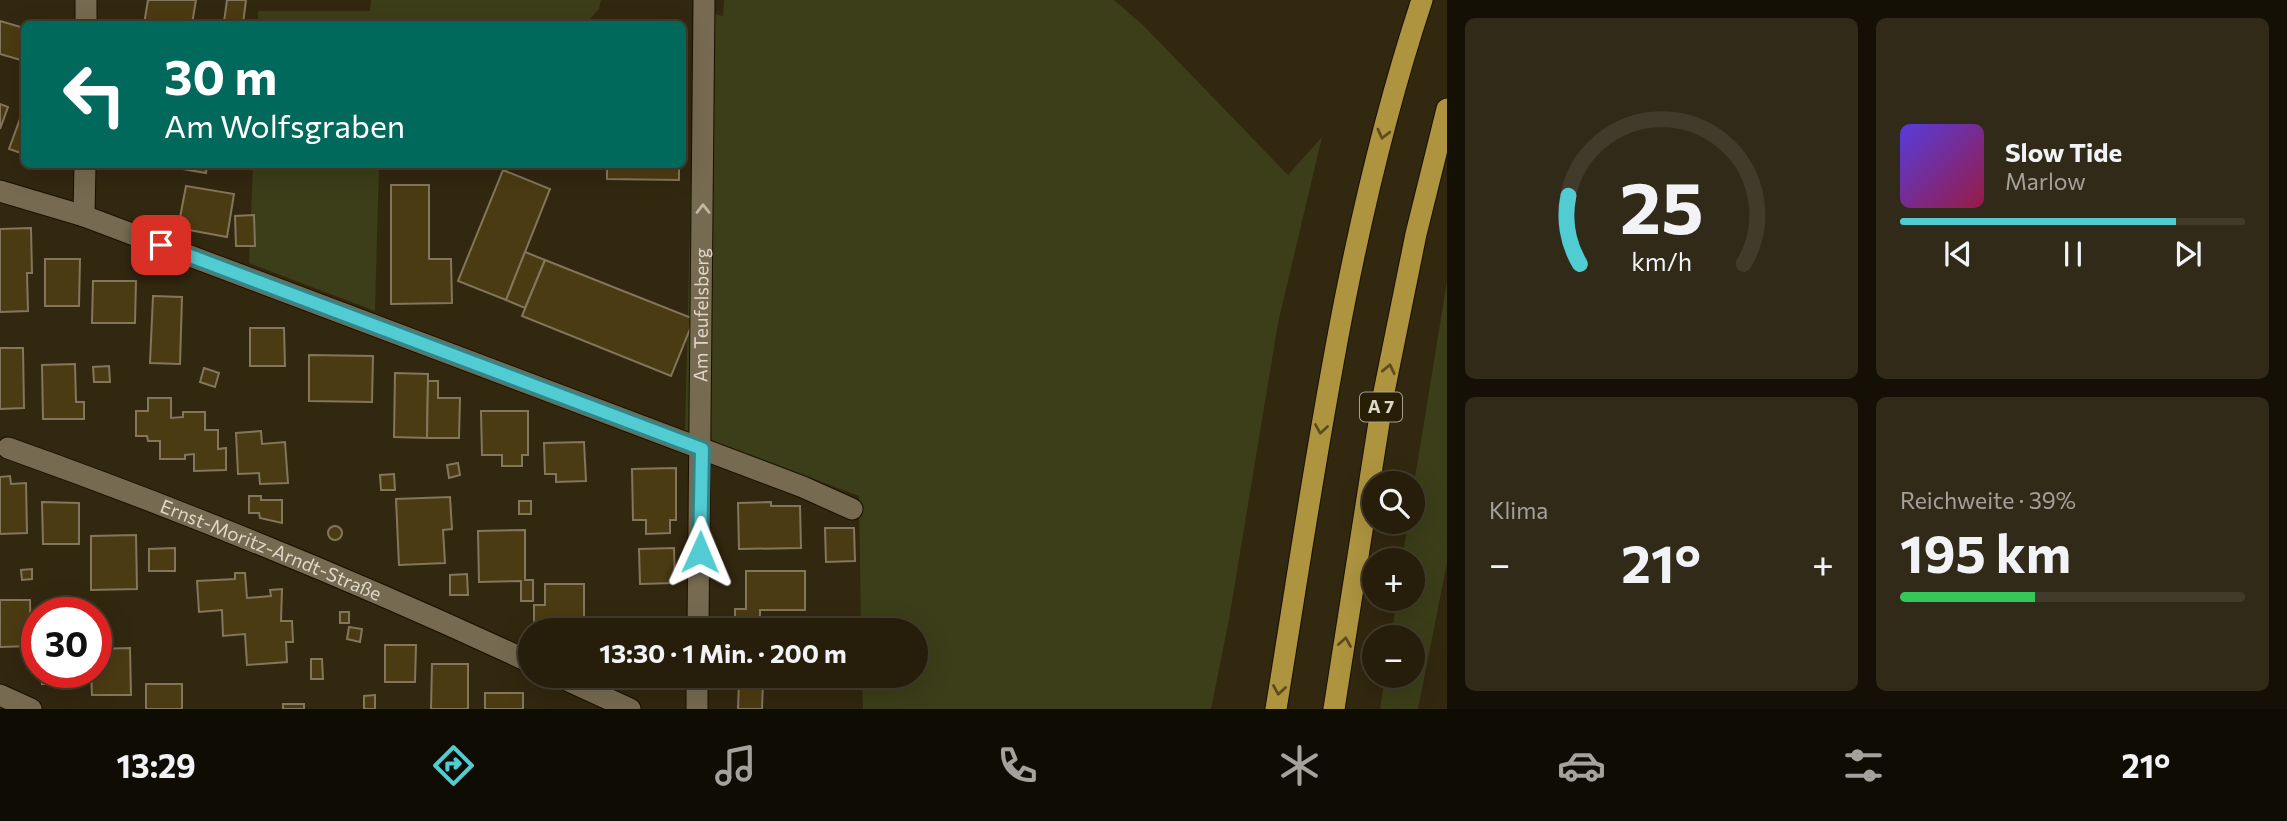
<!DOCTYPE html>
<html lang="de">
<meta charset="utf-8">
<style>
body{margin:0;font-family:Commissioner,sans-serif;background:#322a19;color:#f1f3f6;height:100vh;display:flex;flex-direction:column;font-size:26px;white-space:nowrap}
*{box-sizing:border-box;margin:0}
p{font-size:23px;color:#a4a29d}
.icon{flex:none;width:38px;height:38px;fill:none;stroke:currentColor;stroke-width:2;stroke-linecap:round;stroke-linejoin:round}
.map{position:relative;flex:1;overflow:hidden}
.sheet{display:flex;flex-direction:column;gap:18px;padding:18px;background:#151006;width:840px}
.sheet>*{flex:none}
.hud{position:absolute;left:21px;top:21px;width:665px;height:147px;border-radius:10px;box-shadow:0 7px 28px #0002,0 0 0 2px #423b2c;background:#00695c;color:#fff;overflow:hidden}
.fabs{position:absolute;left:1362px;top:471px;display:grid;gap:14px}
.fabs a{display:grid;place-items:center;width:63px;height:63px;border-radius:50%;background:#261d0b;box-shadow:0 7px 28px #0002,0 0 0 2px #423b2c;font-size:35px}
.speed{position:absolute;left:21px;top:597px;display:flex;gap:14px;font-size:35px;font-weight:700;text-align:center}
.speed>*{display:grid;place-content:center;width:91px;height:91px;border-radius:50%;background:#261d0b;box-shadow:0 7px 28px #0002,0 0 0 2px #423b2c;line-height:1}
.speed .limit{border:10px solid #d22;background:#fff;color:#111}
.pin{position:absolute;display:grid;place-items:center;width:60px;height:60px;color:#fff;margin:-30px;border-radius:14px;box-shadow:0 4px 10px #0006}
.me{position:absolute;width:77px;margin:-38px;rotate:1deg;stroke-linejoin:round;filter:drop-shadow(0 0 5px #0008)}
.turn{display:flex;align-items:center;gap:24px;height:147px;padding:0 28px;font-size:32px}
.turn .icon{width:91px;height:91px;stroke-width:2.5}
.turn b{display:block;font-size:49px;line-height:60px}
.big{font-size:52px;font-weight:700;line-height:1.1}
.sheet .card{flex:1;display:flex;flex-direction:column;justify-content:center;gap:10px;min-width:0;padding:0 24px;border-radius:10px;background:#322a19}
.sheet .dial{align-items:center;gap:0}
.dial svg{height:182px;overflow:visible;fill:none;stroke:#423b2c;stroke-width:7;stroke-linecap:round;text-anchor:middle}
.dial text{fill:#f1f3f6;stroke:none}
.song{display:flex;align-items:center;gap:21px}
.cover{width:84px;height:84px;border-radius:10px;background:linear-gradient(135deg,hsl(250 70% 55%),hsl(340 70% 35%))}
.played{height:7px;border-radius:4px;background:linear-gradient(90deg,#51ccd2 80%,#423b2c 80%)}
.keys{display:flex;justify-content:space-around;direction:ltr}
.heat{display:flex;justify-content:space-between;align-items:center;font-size:38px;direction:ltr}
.charge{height:10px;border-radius:5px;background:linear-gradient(90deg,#34c759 39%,#423b2c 0)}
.sheet .tiles{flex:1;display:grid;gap:18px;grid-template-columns:repeat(2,1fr)}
.trip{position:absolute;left:518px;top:618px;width:410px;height:70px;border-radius:35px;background:#261d0b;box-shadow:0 7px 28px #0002,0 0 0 2px #423b2c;font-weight:700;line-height:70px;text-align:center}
.menu{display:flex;height:112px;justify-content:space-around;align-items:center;background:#0f0c04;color:#a4a29d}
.menu .icon{width:49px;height:49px}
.menu .selected{color:#51ccd2}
.menu b{font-size:32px;color:#f1f3f6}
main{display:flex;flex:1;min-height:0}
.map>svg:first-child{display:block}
</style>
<main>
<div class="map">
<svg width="1447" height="709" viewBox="0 0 1447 709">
<rect width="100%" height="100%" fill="#32270f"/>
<g fill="#3b3e18">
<path d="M371,0H601L599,9L586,24H258V11H370Z"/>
<path d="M724,0H1114L1144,26L1288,175L1322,137L1278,323L1230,614L1211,709H863L862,676H915V630H861L859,496L685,430L695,9L723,16Z"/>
<path d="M253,165H379L375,311L249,263Z"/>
<path d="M1447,281V563L1418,709H1380L1385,676H1412V637H1391L1397,599L1412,598V560H1402L1408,522H1412V496Z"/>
</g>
<g fill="#4b3b12" stroke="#82765c" stroke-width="2">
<path d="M148,0H196L192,24H144Z"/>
<path d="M227,0H246L243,24L224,22Z"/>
<path d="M0,21L24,28V61L0,54Z"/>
<path d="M0,104L8,107L0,129Z"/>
<path d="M24,108V154L9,149Z"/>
<path d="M154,164H207L206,173Z"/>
<path d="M607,164H679V180L607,179Z"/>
<path d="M503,170L550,189L506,300L458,281Z"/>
<path d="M391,185H429V259H451L452,303L391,304Z"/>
<path d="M186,186L234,194L227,237L178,228Z"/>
<path d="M254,215L255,246H236L235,216Z"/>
<path d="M31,228L32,273H27L28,311L0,312V229Z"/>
<path d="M525,252L545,260L525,308L506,300Z"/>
<path d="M45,259H80L79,306H45Z"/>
<path d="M545,260L694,319L671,376L522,316Z"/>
<path d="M93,281H136L135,323H92Z"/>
<path d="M153,296L182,297L180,364L150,363Z"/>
<path d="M250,328H284L285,366H250Z"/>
<path d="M0,348H23L24,408L0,409Z"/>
<path d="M309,355L373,356L372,402L309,401Z"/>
<path d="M75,364L76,402H84V419H43L42,365Z"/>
<path d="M109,366L110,382H94L93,367Z"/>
<path d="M204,368L219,373L215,387L200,382Z"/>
<path d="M395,373L428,374L427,438L394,437Z"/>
<path d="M428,381H438V398H460L459,438H427Z"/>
<path d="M148,398H171V418L183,417V412H205V430H218V449L226,448V470L194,471V454L185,455V459H160V441H148L147,436H136V411H148Z"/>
<path d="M481,411H528V455H522V466H502V455H482Z"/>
<path d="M261,431L262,444L285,442L288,483L260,484L259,473L238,474L236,433Z"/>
<path d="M584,442L586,481L556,482V474H545L544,443Z"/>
<path d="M458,463L460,475L449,478L447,465Z"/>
<path d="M676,468V520H670V533L646,534V520H633L632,469Z"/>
<path d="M394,474L395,490H381L380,475Z"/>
<path d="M10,476L11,484L26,483L27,533L0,534V477Z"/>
<path d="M249,496H261V500H282V523L260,518L259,513H249Z"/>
<path d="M450,497L452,529L443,530L445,563L399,565L396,499Z"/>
<rect x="519" y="501" width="12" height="13"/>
<path d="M42,502L79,503V544H43Z"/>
<path d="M771,502V506H800L801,548L739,549L738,503Z"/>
<circle cx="335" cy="533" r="7"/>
<path d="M825,528H854L855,561L826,562Z"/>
<path d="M525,530V580H533V601H521V581L479,582L478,531Z"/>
<path d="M136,535L137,589L91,590V536Z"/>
<path d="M175,548V571H149V549Z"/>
<path d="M674,548L675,583L640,584L639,549Z"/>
<path d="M32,569V579L22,580L21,570Z"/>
<path d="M746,571H805V610H760V630L735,629V609H746Z"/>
<path d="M235,573H245L247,598L271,596L270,590L282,589L281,621H292L293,642H286L287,662L247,665L245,634L223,636L222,610L199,612L197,581L235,579Z"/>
<path d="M467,574L468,595H450V575Z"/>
<path d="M545,584H584V630H534V605H545Z"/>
<path d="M0,600H30L31,646L0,647Z"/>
<rect x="340" y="612" width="9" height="11"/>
<path d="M677,623V630H608V624Z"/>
<path d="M349,627L362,629L360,642L347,639Z"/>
<path d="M385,645H416L415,682H385Z"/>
<path d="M130,648L131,695H92L91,672H96V649Z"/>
<path d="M311,659H322L323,679H311Z"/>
<path d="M432,664H468V709H431Z"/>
<path d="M42,672H77L78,683L42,684Z"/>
<rect x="752" y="676" width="40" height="6"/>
<path d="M739,681L763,682L762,709H738Z"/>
<rect x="146" y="684" width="36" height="25"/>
<rect x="485" y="693" width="38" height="16"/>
<path d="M375,695V709H364V696Z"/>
<rect x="283" y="704" width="21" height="5"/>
</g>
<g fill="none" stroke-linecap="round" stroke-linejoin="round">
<g stroke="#191000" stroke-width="23">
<g id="minor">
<path d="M86,24V0"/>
<path d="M0,191L84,216L803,487L852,509"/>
<path d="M84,216L85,164"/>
<path id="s1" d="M8,448C185,511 360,583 530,662"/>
<path id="s2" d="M698,630L704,0"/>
<path d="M558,676L630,709"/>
<path d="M0,695L31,709"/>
<path d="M697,709V676"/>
</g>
</g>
<g stroke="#191000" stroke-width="23">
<g id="highway">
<path d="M1276,709C1315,471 1346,229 1422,0"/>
<path d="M1334,709L1383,397L1416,234L1447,109"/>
</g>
</g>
<use href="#minor" stroke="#766a50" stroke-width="21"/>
<use href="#highway" stroke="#ae943f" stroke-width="21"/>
</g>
<defs><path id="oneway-chevron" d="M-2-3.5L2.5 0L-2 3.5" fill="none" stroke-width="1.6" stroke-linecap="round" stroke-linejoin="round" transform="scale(1.75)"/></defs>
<g stroke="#5e4d1c">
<use href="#oneway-chevron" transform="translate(1383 134) rotate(104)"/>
<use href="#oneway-chevron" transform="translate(1389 369) rotate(-78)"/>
<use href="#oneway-chevron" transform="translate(1321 429) rotate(99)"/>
<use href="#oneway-chevron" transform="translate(1345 642) rotate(-81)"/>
<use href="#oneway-chevron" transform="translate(1279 690) rotate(99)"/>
</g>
<use stroke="#c0b7a5" href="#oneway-chevron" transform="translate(703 209) rotate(-90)"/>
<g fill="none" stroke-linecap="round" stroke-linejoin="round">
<g stroke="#358588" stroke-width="18">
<path id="route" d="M161,245L702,449L700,552"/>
</g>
<use href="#route" stroke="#51ccd2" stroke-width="12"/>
</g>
<g text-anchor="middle" stroke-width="7" stroke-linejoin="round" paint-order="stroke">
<rect fill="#281e05" stroke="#a8a08f" stroke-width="2" x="1360" y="392.5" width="42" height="29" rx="5"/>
<g font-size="18" font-weight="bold" fill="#dfd8ca">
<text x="1381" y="413">A 7</text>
</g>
<g font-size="19" fill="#dfd8ca" stroke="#281e05">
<text dy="7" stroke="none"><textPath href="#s2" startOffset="315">Am Teufelsberg</textPath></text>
<text dy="7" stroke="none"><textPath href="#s1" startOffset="282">Ernst-Moritz-Arndt-Straße</textPath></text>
</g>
</g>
</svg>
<div class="fabs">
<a><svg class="icon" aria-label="search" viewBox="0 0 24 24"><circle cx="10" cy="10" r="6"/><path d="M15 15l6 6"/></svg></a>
<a>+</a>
<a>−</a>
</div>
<div class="speed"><div class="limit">30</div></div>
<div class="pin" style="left:161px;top:245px;background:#d93025"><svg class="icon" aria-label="arrive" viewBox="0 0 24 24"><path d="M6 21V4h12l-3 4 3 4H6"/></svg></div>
<svg class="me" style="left:700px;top:552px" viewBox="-20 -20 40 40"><path d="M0-17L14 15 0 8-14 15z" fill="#51ccd2" stroke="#fff" stroke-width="4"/></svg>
<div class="trip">13:30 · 1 Min. · 200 m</div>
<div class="hud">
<div class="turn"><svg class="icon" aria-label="left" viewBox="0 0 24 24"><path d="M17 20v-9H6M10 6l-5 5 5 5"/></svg><div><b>30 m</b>Am Wolfsgraben</div></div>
</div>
</div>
<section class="sheet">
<div class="tiles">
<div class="card dial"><svg viewBox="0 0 100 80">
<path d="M14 69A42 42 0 1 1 86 69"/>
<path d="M14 69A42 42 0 0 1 9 39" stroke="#51ccd2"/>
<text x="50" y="56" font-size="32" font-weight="700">25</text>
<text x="50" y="72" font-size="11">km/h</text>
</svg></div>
<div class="card">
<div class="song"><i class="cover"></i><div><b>Slow Tide</b><p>Marlow</p></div></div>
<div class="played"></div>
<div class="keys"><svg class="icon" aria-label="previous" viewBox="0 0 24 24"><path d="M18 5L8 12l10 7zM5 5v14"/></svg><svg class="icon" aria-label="pause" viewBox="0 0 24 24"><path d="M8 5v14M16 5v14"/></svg><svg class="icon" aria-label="next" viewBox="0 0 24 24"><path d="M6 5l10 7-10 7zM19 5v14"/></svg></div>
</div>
<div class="card"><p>Klima</p>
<div class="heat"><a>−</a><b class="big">21°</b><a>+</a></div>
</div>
<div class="card"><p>Reichweite · 39%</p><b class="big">195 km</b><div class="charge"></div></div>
</div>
</section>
</main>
<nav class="menu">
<b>13:29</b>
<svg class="icon selected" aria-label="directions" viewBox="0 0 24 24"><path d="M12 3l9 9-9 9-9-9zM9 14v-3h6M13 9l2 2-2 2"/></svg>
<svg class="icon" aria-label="music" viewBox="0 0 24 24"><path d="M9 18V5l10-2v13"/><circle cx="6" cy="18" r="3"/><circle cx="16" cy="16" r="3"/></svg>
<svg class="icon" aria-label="phone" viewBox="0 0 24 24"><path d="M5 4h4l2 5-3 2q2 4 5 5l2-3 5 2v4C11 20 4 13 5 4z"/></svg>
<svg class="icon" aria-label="climate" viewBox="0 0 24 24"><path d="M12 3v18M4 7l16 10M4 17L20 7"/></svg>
<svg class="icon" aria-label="car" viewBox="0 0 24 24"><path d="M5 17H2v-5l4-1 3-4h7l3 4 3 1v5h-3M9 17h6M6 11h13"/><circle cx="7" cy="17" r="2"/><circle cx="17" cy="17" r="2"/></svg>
<svg class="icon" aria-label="filters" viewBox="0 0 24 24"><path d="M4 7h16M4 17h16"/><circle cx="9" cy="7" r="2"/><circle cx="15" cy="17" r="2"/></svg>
<b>21°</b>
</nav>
